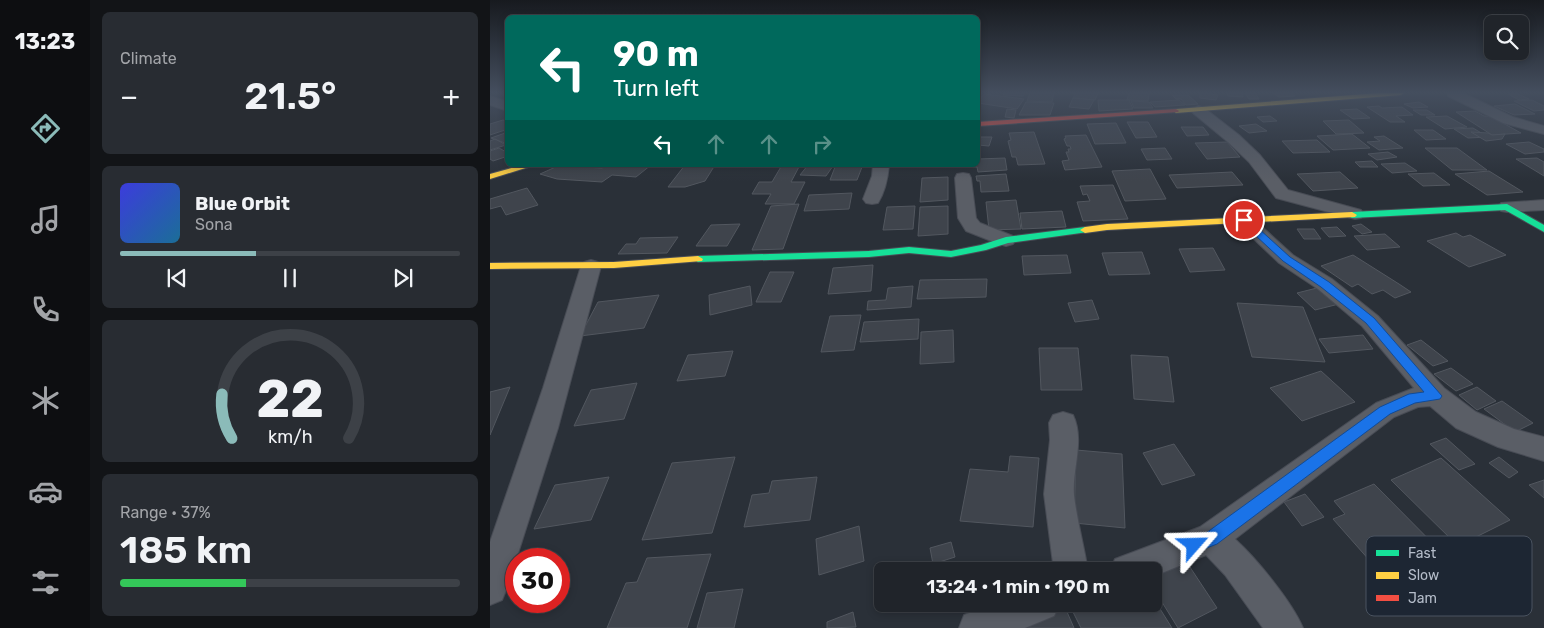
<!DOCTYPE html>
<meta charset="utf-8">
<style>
body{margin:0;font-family:Rubik,sans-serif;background:#282c32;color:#f1f3f6;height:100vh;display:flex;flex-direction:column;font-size:19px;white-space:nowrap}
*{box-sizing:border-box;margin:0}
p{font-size:16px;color:#a2a4a8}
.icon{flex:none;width:28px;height:28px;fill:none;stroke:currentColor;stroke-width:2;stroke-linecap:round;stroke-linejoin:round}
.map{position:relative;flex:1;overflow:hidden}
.drawer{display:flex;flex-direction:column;gap:12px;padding:12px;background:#121417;width:400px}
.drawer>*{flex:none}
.hud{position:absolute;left:15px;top:15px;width:475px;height:152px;border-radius:8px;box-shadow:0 2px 8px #0003,0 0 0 1px #3d4147;background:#00695c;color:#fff;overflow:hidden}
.fabs{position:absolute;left:994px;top:15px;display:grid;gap:10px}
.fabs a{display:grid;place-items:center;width:45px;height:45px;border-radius:8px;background:#20242a;box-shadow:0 2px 8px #0003,0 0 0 1px #3d4147;font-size:25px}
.speed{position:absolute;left:15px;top:548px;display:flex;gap:10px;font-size:25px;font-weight:700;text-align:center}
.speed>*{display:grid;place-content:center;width:65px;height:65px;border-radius:50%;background:#20242a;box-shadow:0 2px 8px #0003,0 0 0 1px #3d4147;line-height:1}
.speed .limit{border:8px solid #d22;background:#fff;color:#111}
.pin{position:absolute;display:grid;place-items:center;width:42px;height:42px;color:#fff;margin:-21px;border:2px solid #fff;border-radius:50%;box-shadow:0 1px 5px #0007}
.me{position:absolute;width:55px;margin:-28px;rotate:65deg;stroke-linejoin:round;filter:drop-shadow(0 0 4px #0008)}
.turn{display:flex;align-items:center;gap:18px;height:105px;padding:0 25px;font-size:22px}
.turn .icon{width:65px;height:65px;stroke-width:2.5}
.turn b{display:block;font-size:35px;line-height:42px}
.lanes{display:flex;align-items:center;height:48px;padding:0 25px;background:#0003;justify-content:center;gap:25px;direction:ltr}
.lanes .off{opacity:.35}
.big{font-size:38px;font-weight:600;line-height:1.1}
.drawer .widget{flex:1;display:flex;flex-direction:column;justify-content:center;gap:8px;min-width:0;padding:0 18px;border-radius:8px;background:#282c32}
.drawer .dial{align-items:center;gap:0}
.dial svg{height:130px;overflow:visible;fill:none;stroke:#3d4147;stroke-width:7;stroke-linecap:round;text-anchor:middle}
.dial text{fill:#f1f3f6;stroke:none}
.song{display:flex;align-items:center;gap:15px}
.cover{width:60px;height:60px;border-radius:8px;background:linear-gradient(135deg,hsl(240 70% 55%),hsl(200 70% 35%))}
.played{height:5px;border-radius:2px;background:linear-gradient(90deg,#8bbbb9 40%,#3d4147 40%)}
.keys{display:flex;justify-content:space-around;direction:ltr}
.heat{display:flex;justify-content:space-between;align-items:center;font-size:28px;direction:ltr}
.charge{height:8px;border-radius:4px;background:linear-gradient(90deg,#34c759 37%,#3d4147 0)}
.trip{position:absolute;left:384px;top:562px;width:288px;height:50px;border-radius:8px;background:#20242a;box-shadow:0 2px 8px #0003,0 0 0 1px #3d4147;font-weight:600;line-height:50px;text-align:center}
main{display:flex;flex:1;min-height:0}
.tab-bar{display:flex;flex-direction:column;width:90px;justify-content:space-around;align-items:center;background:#0d0e11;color:#a2a4a8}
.tab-bar .icon{width:35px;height:35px}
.tab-bar .on{color:#8bbbb9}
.tab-bar b{font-size:22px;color:#f1f3f6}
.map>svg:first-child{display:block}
</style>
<main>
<nav class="tab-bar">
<b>13:23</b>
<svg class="icon on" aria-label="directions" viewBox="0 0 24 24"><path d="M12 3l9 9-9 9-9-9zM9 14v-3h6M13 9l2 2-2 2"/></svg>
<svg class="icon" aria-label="music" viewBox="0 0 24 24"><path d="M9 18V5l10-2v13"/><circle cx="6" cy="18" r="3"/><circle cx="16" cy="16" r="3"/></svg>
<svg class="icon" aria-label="phone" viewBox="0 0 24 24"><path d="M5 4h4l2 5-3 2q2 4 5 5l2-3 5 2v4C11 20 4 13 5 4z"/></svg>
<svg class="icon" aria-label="climate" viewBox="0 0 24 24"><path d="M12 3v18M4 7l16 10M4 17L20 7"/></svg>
<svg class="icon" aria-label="car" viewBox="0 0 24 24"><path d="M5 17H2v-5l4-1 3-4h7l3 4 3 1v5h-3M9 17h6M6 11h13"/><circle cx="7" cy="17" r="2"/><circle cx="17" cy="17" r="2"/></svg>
<svg class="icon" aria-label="filters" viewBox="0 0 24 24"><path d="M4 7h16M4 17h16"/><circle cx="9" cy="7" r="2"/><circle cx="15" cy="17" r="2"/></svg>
</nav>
<section class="drawer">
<div class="widget"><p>Climate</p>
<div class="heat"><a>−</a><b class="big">21.5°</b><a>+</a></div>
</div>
<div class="widget">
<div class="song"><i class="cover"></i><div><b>Blue Orbit</b><p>Sona</p></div></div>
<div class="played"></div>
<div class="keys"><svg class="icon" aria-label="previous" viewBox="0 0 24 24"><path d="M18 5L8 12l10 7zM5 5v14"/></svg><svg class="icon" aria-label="pause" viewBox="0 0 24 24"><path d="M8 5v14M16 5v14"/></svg><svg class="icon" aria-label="next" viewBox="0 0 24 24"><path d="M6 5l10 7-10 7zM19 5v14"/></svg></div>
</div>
<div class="widget dial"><svg viewBox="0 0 100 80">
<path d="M14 69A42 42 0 1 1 86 69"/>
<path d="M14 69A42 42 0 0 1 8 42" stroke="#8bbbb9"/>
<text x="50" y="56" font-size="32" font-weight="700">22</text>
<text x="50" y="72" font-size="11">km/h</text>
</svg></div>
<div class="widget"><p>Range · 37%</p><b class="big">185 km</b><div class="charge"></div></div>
</section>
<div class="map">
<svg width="1054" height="628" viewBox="0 0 1054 628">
<rect width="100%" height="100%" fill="#2a3038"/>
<g fill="#3f444c" stroke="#52575f">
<path d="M514,93H535L533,96L513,95Z"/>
<path d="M540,93H564L562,102L537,101Z"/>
<path d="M582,93H608L605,100L583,98L585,94Z"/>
<path d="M639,93H659L658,101L637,100Z"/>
<path d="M710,93H714L728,95L726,100L710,98Z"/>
<path d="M737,93H752L753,97L738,96Z"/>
<path d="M755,93H765L769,99H759Z"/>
<path d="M783,93H801L805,96L789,97Z"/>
<path d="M495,94L534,99L527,109L488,103V100Z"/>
<path d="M1018,94H1028L1039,99L1029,100Z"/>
<path d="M682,95H698L708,104L696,105L691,99H686Z"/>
<path d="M583,98L604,100L599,109L579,107Z"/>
<path d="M608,100H639L643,109L609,111Z"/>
<path d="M689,100L695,105L665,107L660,102Z"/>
<path d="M1042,100L1054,106V110L1044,111L1024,101Z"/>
<path d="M641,101L659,102L663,108H644Z"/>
<path d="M536,102L564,103L560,115H529Z"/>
<path d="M929,102L938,107L923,108L914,104Z"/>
<path d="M1025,104L1045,114L1024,115L1004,106Z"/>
<path d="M889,106L892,108L912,107L923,115L906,116L915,122H900L877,107Z"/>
<path d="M517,109L526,110L524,118L515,117Z"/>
<path d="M867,109L880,118L863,119L850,110Z"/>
<path d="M923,110H937L945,115H931Z"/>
<path d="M985,111L994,116H1000L1031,133L1002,135L966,112Z"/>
<path d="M780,116L787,121L773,122L767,117Z"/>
<path d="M957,116L977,127L955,129L936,117Z"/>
<path d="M13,120L18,121V129L0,135V124Z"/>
<path d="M859,120L874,133L846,134L833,121Z"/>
<path d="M637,122H658L667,137L646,138Z"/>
<path d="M626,123L636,143L605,144L597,124Z"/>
<path d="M766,124L777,131L759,133L749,126Z"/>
<path d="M691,127H713L719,135L697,136Z"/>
<path d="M983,128L998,137L978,138L964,129Z"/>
<path d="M924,130H943L956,139L936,140Z"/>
<path d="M18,132V144L1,138Z"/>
<path d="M544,132L555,164L528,165L526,157H522L518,141L521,140L519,133Z"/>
<path d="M981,132L998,133L1002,135L1015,134L1012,139L996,141Z"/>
<path d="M862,134L880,148L843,150L827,136Z"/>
<path d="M596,135L612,167L575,170L572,161L579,160L576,152H579L578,149H581L580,146H577L574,139L576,138L575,136Z"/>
<path d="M894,136L913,148L889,150L877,142L890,141L884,137Z"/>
<path d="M488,137H502L499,146L488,145Z"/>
<path d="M5,139L16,145L0,150V141Z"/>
<path d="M827,140L840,152L803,153L792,141Z"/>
<path d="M737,142L750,157L717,159L705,143Z"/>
<path d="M1039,142L1054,149V152L1035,154L1016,144Z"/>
<path d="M9,148L18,153V156L3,161L0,159V151Z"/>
<path d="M675,148L682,159L657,160L651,149Z"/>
<path d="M935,148H967L997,170H962Z"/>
<path d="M898,152L907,157L887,160L878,154Z"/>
<path d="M515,158L517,170L488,172L487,167H476L475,165H488V159Z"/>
<path d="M1047,158L1054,162V176L1026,159Z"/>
<path d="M882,161L888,167H870L865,162Z"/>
<path d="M915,163L927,171L902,173L891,164Z"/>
<path d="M70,165H97L93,167L112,168L117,165H161L146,177L122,175L112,182L67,179L50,174Z"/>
<path d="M195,165H225L215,181L195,187H178Z"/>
<path d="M292,165H310L301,182H315L304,204H275L281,194H262L269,182H282Z"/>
<path d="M318,165H324L343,166L336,176L310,175Z"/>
<path d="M345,167H372L367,180H340Z"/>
<path d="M660,169L676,199L635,201L622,171Z"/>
<path d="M999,171L1033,192L997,195L965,174Z"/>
<path d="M742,172L753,185L687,188L679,175Z"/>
<path d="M850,172L868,188L823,191L807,174Z"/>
<path d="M944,173L960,185L933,186L918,174Z"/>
<path d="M516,174L519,191L491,192L490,181H487L486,176Z"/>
<path d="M458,177V200L430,202L432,178Z"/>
<path d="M623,185L638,219L593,221L587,202L600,201L597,194L593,195L590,186Z"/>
<path d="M37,188L48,205L16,215L11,206L0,209V199Z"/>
<path d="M362,193L359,209L314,211L319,195Z"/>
<path d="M526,200L531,229L499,230L496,202Z"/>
<path d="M309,204L293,249L262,250L281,206Z"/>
<path d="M425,206L423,229L393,230L397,207Z"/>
<path d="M458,206V234L428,236L430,207Z"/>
<path d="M572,211L576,227L532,229L530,213Z"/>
<path d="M250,224L237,246H206L221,225Z"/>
<path d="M871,224L882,232L872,234L862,226Z"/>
<path d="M847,227L856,236L839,237L831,228Z"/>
<path d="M807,229H824L831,239H814Z"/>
<path d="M966,233L973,237L980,235L1016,255L979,267L937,241Z"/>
<path d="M895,234L910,247L877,250L864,236Z"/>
<path d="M188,237L177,253L128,254L136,244H146L150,238Z"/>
<path d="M723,248L735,270L700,272L689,249Z"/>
<path d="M652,252L660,274L619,275L612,253Z"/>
<path d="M577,255L581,273L534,275L532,256Z"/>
<path d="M863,255L909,284L921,292L905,298L893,290L882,294L868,284L862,287L831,266Z"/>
<path d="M383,265L381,291L338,294L343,268Z"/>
<path d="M280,272H304L291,302H266Z"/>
<path d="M497,279L496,297L427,299L430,280Z"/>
<path d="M260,286L262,305L220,315L219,295Z"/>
<path d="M423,286L421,307L377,310L378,301L396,300L398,288Z"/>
<path d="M831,287L849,304L825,310L807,293Z"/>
<path d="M169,295L154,328L90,336L108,302Z"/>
<path d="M602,300L609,319L585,322L578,303Z"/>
<path d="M747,303L813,307L835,362L762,357Z"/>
<path d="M371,315L364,350L331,352L340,316Z"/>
<path d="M429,319L428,339L370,342L374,322Z"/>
<path d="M463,330L464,362L430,364L431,332Z"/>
<path d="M873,335L883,349L839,353L829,339Z"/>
<path d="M931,340L958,361L943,366L917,345Z"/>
<path d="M549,348H588L592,390H551Z"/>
<path d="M243,351L235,376L187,381L198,355Z"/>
<path d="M641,355L678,357L684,402L644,399Z"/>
<path d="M961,368L983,384L966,391L944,374Z"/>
<path d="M831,371L865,402L812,421L780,388Z"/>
<path d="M147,383L134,419L84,426L101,390Z"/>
<path d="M20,387L0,435V392Z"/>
<path d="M987,387L1006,401L987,410L969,395Z"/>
<path d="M1012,401L1043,423L1025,432L994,409Z"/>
<path d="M956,438L985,464L969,470L940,444Z"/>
<path d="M684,444L705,475L672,485L653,453Z"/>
<path d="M586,450L632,454L635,528L584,523Z"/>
<path d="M520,456L549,458L543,527L470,521L480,469L518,472Z"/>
<path d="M245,457L222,533L152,540L182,463Z"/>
<path d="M1009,457L1028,472L1019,478L999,463Z"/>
<path d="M951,458L1020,520L968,546L901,480Z"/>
<path d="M119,477L101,520L44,529L65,485Z"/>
<path d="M327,477L320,520L254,527L262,495L279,493L282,481Z"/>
<path d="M1054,480V498L1039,485Z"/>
<path d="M884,484L979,580L935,603L915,580L903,587L843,519L855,514L844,501Z"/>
<path d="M815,494L834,517L812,526L794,502Z"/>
<path d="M369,526L374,561L329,575L326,539Z"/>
<path d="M461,542L465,557L443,564L440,548Z"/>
<path d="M221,554L197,628H117L136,583L147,582L157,558Z"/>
<path d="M692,555L727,608L688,628L662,586V571H657Z"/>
<path d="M253,589L244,628H207L217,593Z"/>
<path d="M662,596L682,628H591L580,606L584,604H662Z"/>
<path d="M574,605L584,628H517V627Z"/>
<path d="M363,612L366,627L337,628V622Z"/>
</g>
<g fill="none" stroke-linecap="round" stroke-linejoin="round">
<g stroke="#484c55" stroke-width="2">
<g id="street">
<path d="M957,93H973L1023,117L1054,126V134L1013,123L958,96Z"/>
<path d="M0,96L18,102V111L0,105Z"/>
<path d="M708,106L713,107L749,135L770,155L798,190L871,210L874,214L871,218L865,219L786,198L759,162L738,142L703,113L701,110Z"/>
<path d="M383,165H399C398,177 395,192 388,203L382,204L376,203L373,199L382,176Z"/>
<path d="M473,173L479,174L481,178L486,218L490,223L523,236L526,240L523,244L516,246L509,244L476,231L468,218L465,178L467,174Z"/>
<path d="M1054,200V210L1017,212L1011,211L1008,207L1011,203Z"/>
<path d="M754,214L760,216L803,255L842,279L888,316L954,388L986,412L1024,429L1054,437V461L1008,447L966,428L940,406L928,407L904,417L745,539C767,559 802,602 813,628H773L735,575L716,555L662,577V571H620L625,559L710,527L886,403L924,388L872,326L828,289L789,263L748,224L745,220L748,216Z"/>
<path d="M101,260L108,262L111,266L68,428L17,588L12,600L0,605V542L53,388L91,266L94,262Z"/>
<path d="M573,412L583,415C595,440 582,469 584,495C587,521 594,546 598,571H564L554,494L560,440L559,423L563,415Z"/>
<path d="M504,604H570L564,616L535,628H469L474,615Z"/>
</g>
</g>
<g stroke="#484c55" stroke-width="2">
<g id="fast">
<path d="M1017,204L1054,225V232L1015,210L862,218L857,215L862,212Z"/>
<path d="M595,227L598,228V232L518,243L496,250L461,257L419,253L379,257L208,262L203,259L208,256L379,251L419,247L461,251L491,245L516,237Z"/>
</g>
</g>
<g stroke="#484c55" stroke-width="2">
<g id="slow">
<path d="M888,93H914L911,95L686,113L683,111L686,109Z"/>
<path d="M32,165H45L0,179V174Z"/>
<path d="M862,212L867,215L865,217L617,230L595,233L590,230L595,227L617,224Z"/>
<path d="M208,256L213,259L212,261L124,268L0,269V263L124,262Z"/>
</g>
</g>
<g stroke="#484c55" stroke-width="2">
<path id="jam" d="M686,109L689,111L688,112L488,126V122Z"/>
</g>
<use href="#street" fill="#5a5e66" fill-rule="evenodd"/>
<use href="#fast" fill="#16e098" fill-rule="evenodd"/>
<use href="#slow" fill="#ffcf43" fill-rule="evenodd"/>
<use href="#jam" fill="#f24e42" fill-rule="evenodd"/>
</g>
<linearGradient id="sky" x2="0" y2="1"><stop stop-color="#171a1f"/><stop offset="0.51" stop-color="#444e5e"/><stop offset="1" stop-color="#444e5e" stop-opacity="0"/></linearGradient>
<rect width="1054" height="181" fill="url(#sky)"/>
<path fill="#1a73e8" stroke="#114b97" d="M754,217L757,218L800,257L839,282L884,318L952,396L950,399L925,403L900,414L727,544L704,553L699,550L696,545L699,539L716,533L890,407L919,394L934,392L876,323L831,287L793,261L751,222V218Z"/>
<rect x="876" y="536" width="166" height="80" rx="8" fill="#1d2633" stroke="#4a5360" stroke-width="1"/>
<rect x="886" y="550" width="23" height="6" fill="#16e098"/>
<rect x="886" y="572" width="23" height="7" fill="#ffcf43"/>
<rect x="886" y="595" width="23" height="6" fill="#f24e42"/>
<g font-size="14" fill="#b4bcc9">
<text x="918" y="558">Fast</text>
<text x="918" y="580">Slow</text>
<text x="918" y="603">Jam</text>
</g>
</svg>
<div class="fabs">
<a><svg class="icon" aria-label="search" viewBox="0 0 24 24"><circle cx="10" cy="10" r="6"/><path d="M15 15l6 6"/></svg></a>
</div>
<div class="speed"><div class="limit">30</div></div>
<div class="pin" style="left:754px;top:220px;background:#d93025"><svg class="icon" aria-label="arrive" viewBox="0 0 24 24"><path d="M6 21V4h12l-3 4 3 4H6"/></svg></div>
<svg class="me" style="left:704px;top:545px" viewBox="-20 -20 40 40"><path d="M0-17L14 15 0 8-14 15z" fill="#1a73e8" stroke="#fff" stroke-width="4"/></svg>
<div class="trip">13:24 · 1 min · 190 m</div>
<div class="hud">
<div class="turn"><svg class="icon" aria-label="left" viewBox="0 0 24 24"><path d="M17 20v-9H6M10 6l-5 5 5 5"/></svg><div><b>90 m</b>Turn left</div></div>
<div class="lanes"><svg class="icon" aria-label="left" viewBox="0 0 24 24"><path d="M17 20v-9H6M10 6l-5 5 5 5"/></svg><svg class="icon off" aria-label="ahead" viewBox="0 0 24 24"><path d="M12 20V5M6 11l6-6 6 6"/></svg><svg class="icon off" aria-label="ahead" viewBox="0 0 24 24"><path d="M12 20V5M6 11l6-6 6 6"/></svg><svg class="icon off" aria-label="right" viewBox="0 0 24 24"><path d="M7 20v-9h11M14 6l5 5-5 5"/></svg></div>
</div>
</div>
</main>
